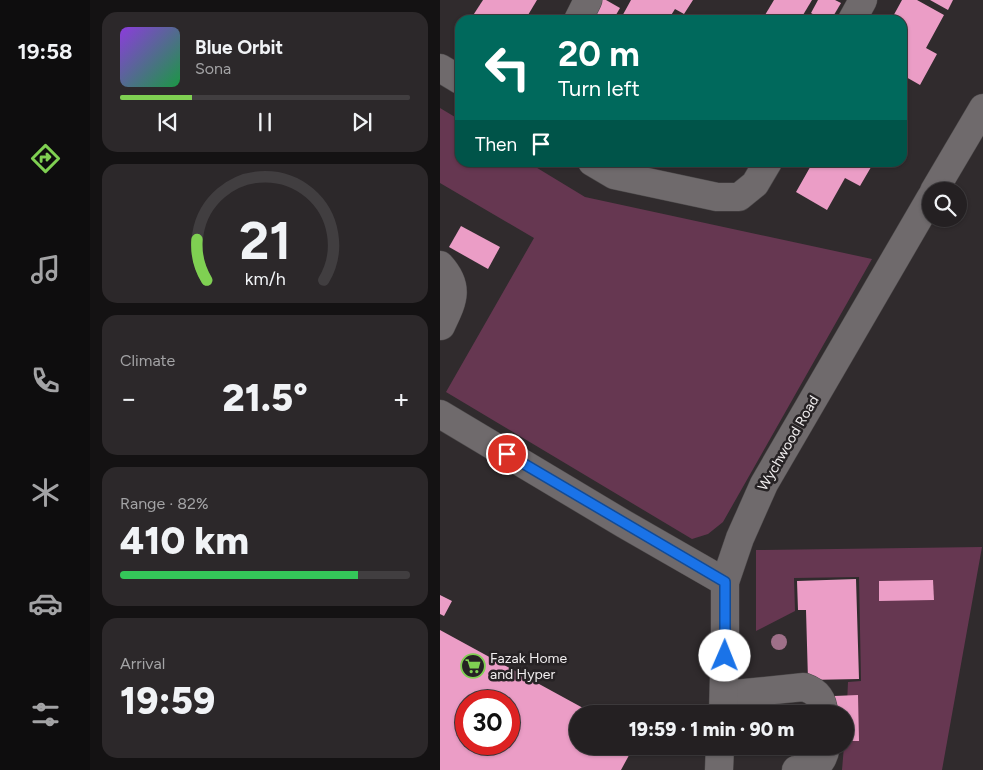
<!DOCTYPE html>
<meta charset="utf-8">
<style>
body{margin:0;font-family:Figtree,sans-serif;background:#2c282a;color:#f1f3f6;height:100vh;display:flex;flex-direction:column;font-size:19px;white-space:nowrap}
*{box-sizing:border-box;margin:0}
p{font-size:16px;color:#a3a3a5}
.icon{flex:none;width:28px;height:28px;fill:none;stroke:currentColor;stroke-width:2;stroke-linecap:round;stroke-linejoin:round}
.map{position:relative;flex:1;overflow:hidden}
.sheet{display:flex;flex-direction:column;gap:12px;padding:12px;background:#141213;width:350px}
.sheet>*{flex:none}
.banner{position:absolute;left:15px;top:15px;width:452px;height:152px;border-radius:15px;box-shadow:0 1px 4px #0004,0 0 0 1px #413e40;background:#00695c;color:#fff;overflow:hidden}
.tools{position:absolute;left:482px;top:182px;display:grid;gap:10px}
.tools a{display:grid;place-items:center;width:45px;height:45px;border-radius:50%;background:#242022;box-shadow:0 1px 4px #0004,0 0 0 1px #413e40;font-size:25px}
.speed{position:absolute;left:15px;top:690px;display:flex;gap:10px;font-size:25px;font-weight:700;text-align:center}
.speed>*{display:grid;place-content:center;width:65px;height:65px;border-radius:50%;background:#242022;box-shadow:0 1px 4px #0004,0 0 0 1px #413e40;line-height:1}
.speed .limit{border:8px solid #d22;background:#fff;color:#111}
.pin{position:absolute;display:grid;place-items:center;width:42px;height:42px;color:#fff;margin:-21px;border:2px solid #fff;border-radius:50%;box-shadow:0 1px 5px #0007}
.me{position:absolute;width:55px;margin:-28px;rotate:1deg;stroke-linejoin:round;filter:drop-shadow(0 0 4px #0008)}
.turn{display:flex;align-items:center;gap:18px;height:105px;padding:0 20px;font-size:22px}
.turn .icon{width:65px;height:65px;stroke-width:2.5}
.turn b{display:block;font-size:35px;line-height:42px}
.then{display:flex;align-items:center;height:48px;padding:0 20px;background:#0003;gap:10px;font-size:19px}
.big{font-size:38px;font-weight:800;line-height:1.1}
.sheet .card{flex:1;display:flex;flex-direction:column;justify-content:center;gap:8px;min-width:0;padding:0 18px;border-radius:15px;background:#2c282a}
.sheet .dial{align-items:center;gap:0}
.dial svg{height:130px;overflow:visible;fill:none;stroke:#413e40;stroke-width:7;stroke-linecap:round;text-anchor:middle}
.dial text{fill:#f1f3f6;stroke:none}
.song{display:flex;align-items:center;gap:15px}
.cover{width:60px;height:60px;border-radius:8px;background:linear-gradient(135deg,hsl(270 70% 55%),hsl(140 70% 35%))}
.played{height:5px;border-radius:2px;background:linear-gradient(90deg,#7fd052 25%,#413e40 25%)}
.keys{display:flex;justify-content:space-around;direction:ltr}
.heat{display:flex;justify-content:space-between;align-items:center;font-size:28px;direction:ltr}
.charge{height:8px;border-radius:4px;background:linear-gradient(90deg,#34c759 82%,#413e40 0)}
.trip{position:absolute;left:129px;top:705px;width:285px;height:50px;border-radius:25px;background:#242022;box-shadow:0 1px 4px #0004,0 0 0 1px #413e40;font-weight:800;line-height:50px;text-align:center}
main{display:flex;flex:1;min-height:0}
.tab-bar{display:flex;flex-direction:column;width:90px;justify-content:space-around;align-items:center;background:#0e0d0e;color:#a3a3a5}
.tab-bar .icon{width:35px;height:35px}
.tab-bar .active{color:#7fd052}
.tab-bar b{font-size:22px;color:#f1f3f6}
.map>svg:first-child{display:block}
</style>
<main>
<nav class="tab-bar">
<b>19:58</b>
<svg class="icon active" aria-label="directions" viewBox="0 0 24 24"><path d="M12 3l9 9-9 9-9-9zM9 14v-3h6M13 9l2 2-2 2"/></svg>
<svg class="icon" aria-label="music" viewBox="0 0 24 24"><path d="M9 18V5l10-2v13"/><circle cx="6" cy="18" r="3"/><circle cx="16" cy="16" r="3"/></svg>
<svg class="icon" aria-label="phone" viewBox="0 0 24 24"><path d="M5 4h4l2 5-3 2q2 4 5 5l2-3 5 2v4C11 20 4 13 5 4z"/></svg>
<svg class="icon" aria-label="climate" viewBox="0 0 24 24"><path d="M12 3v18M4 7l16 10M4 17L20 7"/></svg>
<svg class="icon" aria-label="car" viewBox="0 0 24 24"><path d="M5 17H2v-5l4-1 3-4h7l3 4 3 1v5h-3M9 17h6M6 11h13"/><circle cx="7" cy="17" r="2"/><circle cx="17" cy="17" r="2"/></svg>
<svg class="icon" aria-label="filters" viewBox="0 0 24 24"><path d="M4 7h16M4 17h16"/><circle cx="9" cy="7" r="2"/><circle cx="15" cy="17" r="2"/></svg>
</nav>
<section class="sheet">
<div class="card">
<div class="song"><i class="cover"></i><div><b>Blue Orbit</b><p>Sona</p></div></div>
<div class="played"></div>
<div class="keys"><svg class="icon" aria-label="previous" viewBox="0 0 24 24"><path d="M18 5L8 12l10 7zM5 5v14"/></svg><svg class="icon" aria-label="pause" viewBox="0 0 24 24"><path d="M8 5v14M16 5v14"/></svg><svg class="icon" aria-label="next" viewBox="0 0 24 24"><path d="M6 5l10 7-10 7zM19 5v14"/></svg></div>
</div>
<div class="card dial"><svg viewBox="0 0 100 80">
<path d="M14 69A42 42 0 1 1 86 69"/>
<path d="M14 69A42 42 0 0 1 8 44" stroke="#7fd052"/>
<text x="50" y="56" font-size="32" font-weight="700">21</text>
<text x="50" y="72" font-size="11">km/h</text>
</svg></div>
<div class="card"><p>Climate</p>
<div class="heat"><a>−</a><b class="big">21.5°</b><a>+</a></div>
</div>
<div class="card"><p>Range · 82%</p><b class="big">410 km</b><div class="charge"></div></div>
<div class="card"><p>Arrival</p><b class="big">19:59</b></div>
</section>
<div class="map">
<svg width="543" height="770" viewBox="0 0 543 770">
<rect width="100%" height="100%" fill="#302b2d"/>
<g fill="#663751">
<path d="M0,108L20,120V162L89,163L145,197L432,259L283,522L268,534L252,539L6,392L94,238L0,183Z"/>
<path d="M542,547L502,770H402L404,746H405L408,682L421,681L419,577L354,578L355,611L316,631V550Z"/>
</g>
<g fill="#eb9dc6" fill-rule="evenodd">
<path d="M43,0H97L85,20H30Z"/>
<path d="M161,0H166L180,8L173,20H153L150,18Z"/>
<path d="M191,0H253L244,14L235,9L228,20H180Z"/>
<path d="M334,0H372L360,20H322Z"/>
<path d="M378,0H395L401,3L391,20H383L371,13Z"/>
<path d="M462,0H477L504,15L486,48L497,54L480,85L466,77L462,83V20H451Z"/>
<path d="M490,0H513L508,10Z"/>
<path d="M373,162H434L420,186L405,178L387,210L356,192Z"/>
<path d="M21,226L60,247L48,269L9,247Z"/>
<path d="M416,579L419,679L368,680L366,610H358L357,581Z"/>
<path d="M493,580L494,600L439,601V581Z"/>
<path d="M0,595L12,601L4,616L0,614Z"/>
<path d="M0,630L154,714H138V746H194L181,770H0ZM26,701H69V744H26Z"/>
<path d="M418,695L419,741H405V714H394V696Z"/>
</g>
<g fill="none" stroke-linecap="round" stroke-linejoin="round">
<g stroke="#4c494a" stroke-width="29">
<g id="minor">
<path d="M138,20L148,0"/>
<path d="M412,20L423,0"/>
<path d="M0,68L20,80"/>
<path d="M152,162L174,175L277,197H299L315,184L328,162"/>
<path d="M494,191L543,108"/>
<path d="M0,265C21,288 12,302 1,326"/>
<path d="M0,414L184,524L285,582"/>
<path d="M284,695L364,687C378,692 383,699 384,714"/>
<path d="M283,714L285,636V582L300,538L324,484L491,197"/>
<path d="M279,770L280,746"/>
<path d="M356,770C375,768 383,766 386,746"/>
</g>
</g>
<use href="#minor" stroke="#6f6a6c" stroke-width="28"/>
</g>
<circle fill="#9f7089" cx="339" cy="642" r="8"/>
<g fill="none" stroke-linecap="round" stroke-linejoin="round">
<g stroke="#114b97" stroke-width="12">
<path id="route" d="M67,454L285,582V656"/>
</g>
<use href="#route" stroke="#1a73e8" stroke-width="9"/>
</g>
<defs>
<g id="supermarket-ring" transform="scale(1.25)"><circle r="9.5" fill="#262224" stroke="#7fd052" stroke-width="1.5"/><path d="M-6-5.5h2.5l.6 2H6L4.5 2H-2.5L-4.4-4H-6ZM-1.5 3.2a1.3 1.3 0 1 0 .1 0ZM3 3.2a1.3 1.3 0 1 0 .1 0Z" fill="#7fd052"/></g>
</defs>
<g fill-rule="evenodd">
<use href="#supermarket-ring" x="33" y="666"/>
</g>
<g text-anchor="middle" stroke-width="5" stroke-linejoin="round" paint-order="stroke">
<g font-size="14" fill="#f2eff0" stroke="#262224">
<text transform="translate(348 443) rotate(-60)" y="5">Wychwood Road</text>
</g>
<g font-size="14" fill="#f2eff0" stroke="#262224" text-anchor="start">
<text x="50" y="663">Fazak Home<tspan x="50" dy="16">and Hyper</tspan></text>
</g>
</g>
</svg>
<div class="tools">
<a><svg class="icon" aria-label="search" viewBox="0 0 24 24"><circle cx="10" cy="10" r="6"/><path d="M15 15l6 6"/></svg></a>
</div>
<div class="speed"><div class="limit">30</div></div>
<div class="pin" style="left:67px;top:454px;background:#d93025"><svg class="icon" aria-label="arrive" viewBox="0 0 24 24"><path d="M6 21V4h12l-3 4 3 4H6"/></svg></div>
<svg class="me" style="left:285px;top:656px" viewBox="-20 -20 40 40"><circle r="19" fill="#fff"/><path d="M0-13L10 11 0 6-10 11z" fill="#1a73e8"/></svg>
<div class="trip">19:59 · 1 min · 90 m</div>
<div class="banner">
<div class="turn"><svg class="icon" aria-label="left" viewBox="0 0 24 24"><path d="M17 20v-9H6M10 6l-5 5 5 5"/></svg><div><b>20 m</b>Turn left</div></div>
<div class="then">Then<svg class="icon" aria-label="arrive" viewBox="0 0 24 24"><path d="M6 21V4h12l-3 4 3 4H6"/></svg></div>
</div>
</div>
</main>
